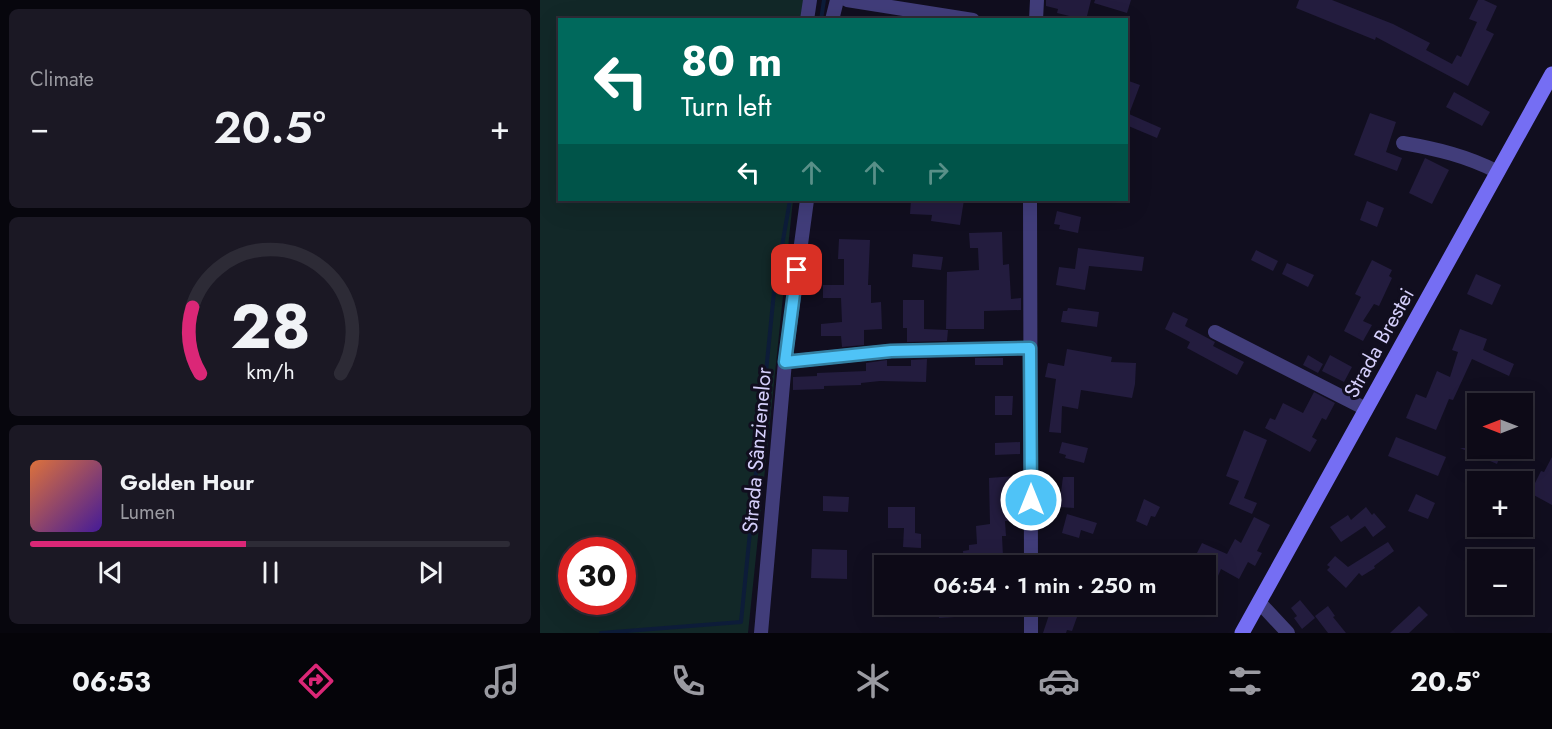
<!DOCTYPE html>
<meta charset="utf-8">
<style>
body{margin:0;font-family:Jost,sans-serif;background:#1b1824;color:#f1f3f6;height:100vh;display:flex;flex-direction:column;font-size:22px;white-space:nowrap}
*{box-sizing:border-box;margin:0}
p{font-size:20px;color:#9a9aa1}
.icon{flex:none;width:33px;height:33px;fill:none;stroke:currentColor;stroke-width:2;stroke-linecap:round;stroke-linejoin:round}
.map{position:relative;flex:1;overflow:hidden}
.side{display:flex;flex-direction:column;gap:9px;padding:9px;background:#07060d;width:540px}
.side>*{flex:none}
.banner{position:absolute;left:18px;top:18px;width:570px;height:183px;border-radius:0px;box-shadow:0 6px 24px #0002,0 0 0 2px #2d2b36;background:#00695c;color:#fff;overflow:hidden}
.needle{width:39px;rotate:270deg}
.tools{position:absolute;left:927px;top:393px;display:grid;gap:12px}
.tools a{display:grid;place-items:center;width:66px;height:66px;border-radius:0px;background:#0d0a17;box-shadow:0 6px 24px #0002,0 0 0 2px #2d2b36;font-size:30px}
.speed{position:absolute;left:18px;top:537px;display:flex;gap:12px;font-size:30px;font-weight:700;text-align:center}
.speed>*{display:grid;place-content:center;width:78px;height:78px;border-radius:50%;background:#0d0a17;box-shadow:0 6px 24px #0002,0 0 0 2px #2d2b36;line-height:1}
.speed .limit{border:9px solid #d22;background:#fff;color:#111}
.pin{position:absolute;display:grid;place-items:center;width:51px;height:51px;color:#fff;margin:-26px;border-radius:12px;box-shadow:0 3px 9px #0006}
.me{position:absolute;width:66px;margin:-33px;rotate:0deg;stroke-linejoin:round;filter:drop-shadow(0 0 4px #0008)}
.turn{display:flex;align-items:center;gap:21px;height:126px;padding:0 24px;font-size:27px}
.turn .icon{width:78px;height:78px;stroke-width:2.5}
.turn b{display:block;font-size:42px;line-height:51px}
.lanes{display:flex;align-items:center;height:57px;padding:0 24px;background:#0003;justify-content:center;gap:30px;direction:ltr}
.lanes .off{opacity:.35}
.big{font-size:45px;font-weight:600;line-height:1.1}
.side .card{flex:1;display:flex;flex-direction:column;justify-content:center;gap:9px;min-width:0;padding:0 21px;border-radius:9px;background:#1b1824}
.side .dial{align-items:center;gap:0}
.dial svg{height:156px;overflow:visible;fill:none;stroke:#2d2b36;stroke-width:7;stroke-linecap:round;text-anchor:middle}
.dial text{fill:#f1f3f6;stroke:none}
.song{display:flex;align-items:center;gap:18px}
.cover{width:72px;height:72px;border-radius:9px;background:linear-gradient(135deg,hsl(20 70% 55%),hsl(260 70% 35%))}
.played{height:6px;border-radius:3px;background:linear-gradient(90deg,#db2777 45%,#2d2b36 45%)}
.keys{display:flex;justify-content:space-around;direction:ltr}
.heat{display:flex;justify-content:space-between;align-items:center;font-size:33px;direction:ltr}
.trip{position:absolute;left:334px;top:555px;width:342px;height:60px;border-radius:0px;background:#0d0a17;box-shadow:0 6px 24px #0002,0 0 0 2px #2d2b36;font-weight:600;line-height:60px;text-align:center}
.menu{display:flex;height:96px;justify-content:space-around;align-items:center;background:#050409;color:#9a9aa1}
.menu .icon{width:42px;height:42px}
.menu .selected{color:#db2777}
.menu b{font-size:27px;color:#f1f3f6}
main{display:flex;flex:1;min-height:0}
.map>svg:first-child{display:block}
</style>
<main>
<section class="side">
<div class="card"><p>Climate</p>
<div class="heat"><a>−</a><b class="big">20.5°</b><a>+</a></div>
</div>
<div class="card dial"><svg viewBox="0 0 100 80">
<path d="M14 69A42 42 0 1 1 86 69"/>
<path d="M14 69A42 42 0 0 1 10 35" stroke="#db2777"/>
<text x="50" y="56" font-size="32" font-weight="700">28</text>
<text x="50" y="72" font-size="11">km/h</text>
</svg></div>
<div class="card">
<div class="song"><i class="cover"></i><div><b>Golden Hour</b><p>Lumen</p></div></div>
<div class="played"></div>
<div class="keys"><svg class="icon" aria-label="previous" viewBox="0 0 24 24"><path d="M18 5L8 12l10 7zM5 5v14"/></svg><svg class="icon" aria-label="pause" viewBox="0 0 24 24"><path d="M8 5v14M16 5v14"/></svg><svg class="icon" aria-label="next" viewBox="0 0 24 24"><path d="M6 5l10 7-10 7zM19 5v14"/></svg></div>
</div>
</section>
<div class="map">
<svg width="1012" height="633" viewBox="0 0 1012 633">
<rect width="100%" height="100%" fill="#110e1f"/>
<path fill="#122828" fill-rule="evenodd" d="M0,0H274L272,19L20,20V200H253L208,633H0ZM32,550H82V602H32Z"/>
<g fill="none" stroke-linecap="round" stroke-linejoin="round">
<g stroke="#0d1c39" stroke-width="4">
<path d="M281,20L284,0"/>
<path d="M61,633L201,622L234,292L250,200"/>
</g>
</g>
<g fill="#231c3e">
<path d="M506,0H551L546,20L517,13L518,9L506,6Z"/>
<path d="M555,0H591L587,13L554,3Z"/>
<path d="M759,0H792L853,24L890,43L886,50L912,64L917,55L921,57L937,22L929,19L938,0H944L957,6L946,30L954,34L928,86L836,37L835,40L756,8Z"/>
<path d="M586,80L600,85L589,114L621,128L617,138L586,125Z"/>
<path d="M914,92L950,112L942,126L906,107Z"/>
<path d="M830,113L856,122L846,152L862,158L857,171L814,155Z"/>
<path d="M885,158L909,170L892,204L869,193Z"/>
<path d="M371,200H424L420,225L391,221L392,215L370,214Z"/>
<path d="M827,201L844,208L837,227L820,220Z"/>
<path d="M517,211L541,217L538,233L519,229L520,225L514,224Z"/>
<path d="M462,232L463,265L469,264L471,299L481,298V310L444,311V329H406L407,272L439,270L438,248H430L429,233Z"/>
<path d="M299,239L330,240L328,285H331V303L341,302L342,329L324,330V345L302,347L301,336H281V324L302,322L301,298H283V285H304V259H298Z"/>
<path d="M538,248L604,257L602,271L549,266L545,290L516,285L519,267L535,269Z"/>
<path d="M716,250L738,261L733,271L711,260Z"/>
<path d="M373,254L403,257L401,270L372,267Z"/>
<path d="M832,260L852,270L849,276L852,278L839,306L834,304L823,321L832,325L823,341L804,331L821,297L815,294Z"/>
<path d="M747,263L774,275L768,287L742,274Z"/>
<path d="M936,274L961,285L952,305L927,294Z"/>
<path d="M363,300H384V329L408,330L407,341L367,342V328H363Z"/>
<path d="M528,308L559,312L557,327L521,322L523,311H527Z"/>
<path d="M633,312L648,319L645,326L675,342L673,346L704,362L697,375L647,348L650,342L625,329Z"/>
<path d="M920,329L947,339L943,350L974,364L969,376L932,359L913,400L909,399L896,430L866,418L876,394L886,398L897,371L910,377L918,352L912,350Z"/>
<path d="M527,349L572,357L571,362L596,363L595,384L592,398L541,390L538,409L522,406L521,433L509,432L516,379L505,377L508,363L524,366Z"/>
<path d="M768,355L783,364L778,373L763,365Z"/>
<path d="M790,355L812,367L804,382L782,371Z"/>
<rect x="435" y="358" width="28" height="7"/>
<path d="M387,359L386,382L340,381L321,383V385L284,386V389L253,390V377L277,376V373L326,371V363L347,360V366H371V360Z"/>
<path d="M774,392L795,403L786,420L782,418L772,437L777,440L770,452L725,428L730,418L735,420L743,403L763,413Z"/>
<path d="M455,396H473L472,415H455Z"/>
<path d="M704,430L727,440L704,498L717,503L712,514L689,504L699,481L686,476Z"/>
<path d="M856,437L906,457L898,476L848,456Z"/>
<path d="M480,442V454L455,455V443Z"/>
<path d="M522,442L548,448L544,463L525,458L526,455L519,453Z"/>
<path d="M920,448H956L962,451L957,464Z"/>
<path d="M1012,457V505L990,493L1001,471L1004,472Z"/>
<path d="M475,476L476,488H480V520L465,521L466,536H462L463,556L446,557V566H424L423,551L429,550V545L437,544L436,526L450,524L449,478Z"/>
<path d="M523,477H534V508L519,507Z"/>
<path d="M876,494L895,503L888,519L868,511Z"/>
<path d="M283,496L309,497L308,512L283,511Z"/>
<path d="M604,499L620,507L615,517L611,516L607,526L596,521Z"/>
<path d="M348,507H375V533L381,534V548L363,547L364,528H348Z"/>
<path d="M826,507L832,515L834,513L846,527L833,537L825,526L801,542L790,527L808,515L811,520Z"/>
<path d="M527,514L557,523L553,534L541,530L539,538L522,533Z"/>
<path d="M714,517L730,525L717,551L722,553L715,566L708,562L699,579L681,569L674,585L666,582V566H625L631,553L652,563L662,543L687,554L695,539L701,543Z"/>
<path d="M848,542L854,551L834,566L835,568L822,576L819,573L806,588L787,570L790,567L787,565L795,556L808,567Z"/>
<path d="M272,549L307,550V579L271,578Z"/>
<path d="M760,600L775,618L762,629L754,618L757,616L751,608Z"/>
<path d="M398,604H430L431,616L399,618Z"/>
<path d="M788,606L795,616L793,617L806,633H788L775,616Z"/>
<path d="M879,606L888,615L869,633H850Z"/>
<path d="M519,611L537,617L532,631L527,630L526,633H503L510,612L518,615Z"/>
</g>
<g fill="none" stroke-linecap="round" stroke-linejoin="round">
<g stroke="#413d7a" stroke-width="14">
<path d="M307,0L433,20"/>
<path d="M267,20L270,0"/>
<path d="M292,20L297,0"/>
<path d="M496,20L497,0"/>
<path d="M863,143C897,149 927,156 958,172"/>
<path d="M490,200L491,566"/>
<path d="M675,332L826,409"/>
<path d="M245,362L351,351L490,348"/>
<path d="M719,602L748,633"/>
<path d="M491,604V633"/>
<path d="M221,633L245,362L267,200"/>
</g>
<path stroke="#756ef3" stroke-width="15" d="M702,633L1012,74"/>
</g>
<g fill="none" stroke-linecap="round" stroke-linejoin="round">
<g stroke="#337fa1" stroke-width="15">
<path id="route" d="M257,270L245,362L351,351L490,348L491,500"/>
</g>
<use href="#route" stroke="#4fc3f7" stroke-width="10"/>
</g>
<g text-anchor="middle" stroke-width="6" stroke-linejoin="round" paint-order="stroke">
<g font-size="21" fill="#d5cffb" stroke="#110e1f">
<text transform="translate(839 343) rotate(-61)" y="7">Strada Brestei</text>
<text transform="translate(217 450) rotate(-85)" y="7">Strada Sânzienelor</text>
</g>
</g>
</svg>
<div class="tools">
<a><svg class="needle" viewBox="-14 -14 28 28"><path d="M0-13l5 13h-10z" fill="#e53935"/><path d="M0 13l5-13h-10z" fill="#9a9aa1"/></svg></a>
<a>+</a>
<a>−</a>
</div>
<div class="speed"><div class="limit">30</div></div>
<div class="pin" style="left:257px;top:270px;background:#d93025"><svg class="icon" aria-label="arrive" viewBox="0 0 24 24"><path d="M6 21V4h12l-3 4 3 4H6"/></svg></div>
<svg class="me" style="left:491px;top:500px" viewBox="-20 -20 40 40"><circle r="17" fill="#4fc3f7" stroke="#fff" stroke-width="3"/><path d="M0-11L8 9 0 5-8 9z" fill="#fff"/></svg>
<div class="trip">06:54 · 1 min · 250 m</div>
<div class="banner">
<div class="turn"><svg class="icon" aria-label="left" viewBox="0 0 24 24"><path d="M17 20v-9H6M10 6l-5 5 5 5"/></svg><div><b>80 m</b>Turn left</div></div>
<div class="lanes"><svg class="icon" aria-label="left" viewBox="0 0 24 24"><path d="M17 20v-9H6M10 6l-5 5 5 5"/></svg><svg class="icon off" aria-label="ahead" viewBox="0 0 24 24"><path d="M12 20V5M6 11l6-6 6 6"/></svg><svg class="icon off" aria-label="ahead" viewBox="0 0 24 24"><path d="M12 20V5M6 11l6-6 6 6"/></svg><svg class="icon off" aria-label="right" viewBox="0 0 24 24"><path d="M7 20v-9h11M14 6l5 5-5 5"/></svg></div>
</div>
</div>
</main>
<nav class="menu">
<b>06:53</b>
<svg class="icon selected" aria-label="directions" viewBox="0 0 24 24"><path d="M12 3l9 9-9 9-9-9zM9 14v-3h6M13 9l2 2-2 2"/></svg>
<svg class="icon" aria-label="music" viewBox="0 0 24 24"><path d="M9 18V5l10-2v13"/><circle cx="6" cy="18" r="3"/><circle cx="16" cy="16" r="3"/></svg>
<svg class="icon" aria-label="phone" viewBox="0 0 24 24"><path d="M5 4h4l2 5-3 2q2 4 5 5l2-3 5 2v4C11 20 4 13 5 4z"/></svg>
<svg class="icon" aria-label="climate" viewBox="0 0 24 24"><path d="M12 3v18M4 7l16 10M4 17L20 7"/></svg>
<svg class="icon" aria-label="car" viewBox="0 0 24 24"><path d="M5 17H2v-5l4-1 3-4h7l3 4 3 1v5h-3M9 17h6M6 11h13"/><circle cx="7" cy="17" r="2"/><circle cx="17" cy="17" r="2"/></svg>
<svg class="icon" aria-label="filters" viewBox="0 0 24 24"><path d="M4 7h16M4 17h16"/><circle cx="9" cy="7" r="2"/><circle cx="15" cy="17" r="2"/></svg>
<b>20.5°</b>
</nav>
